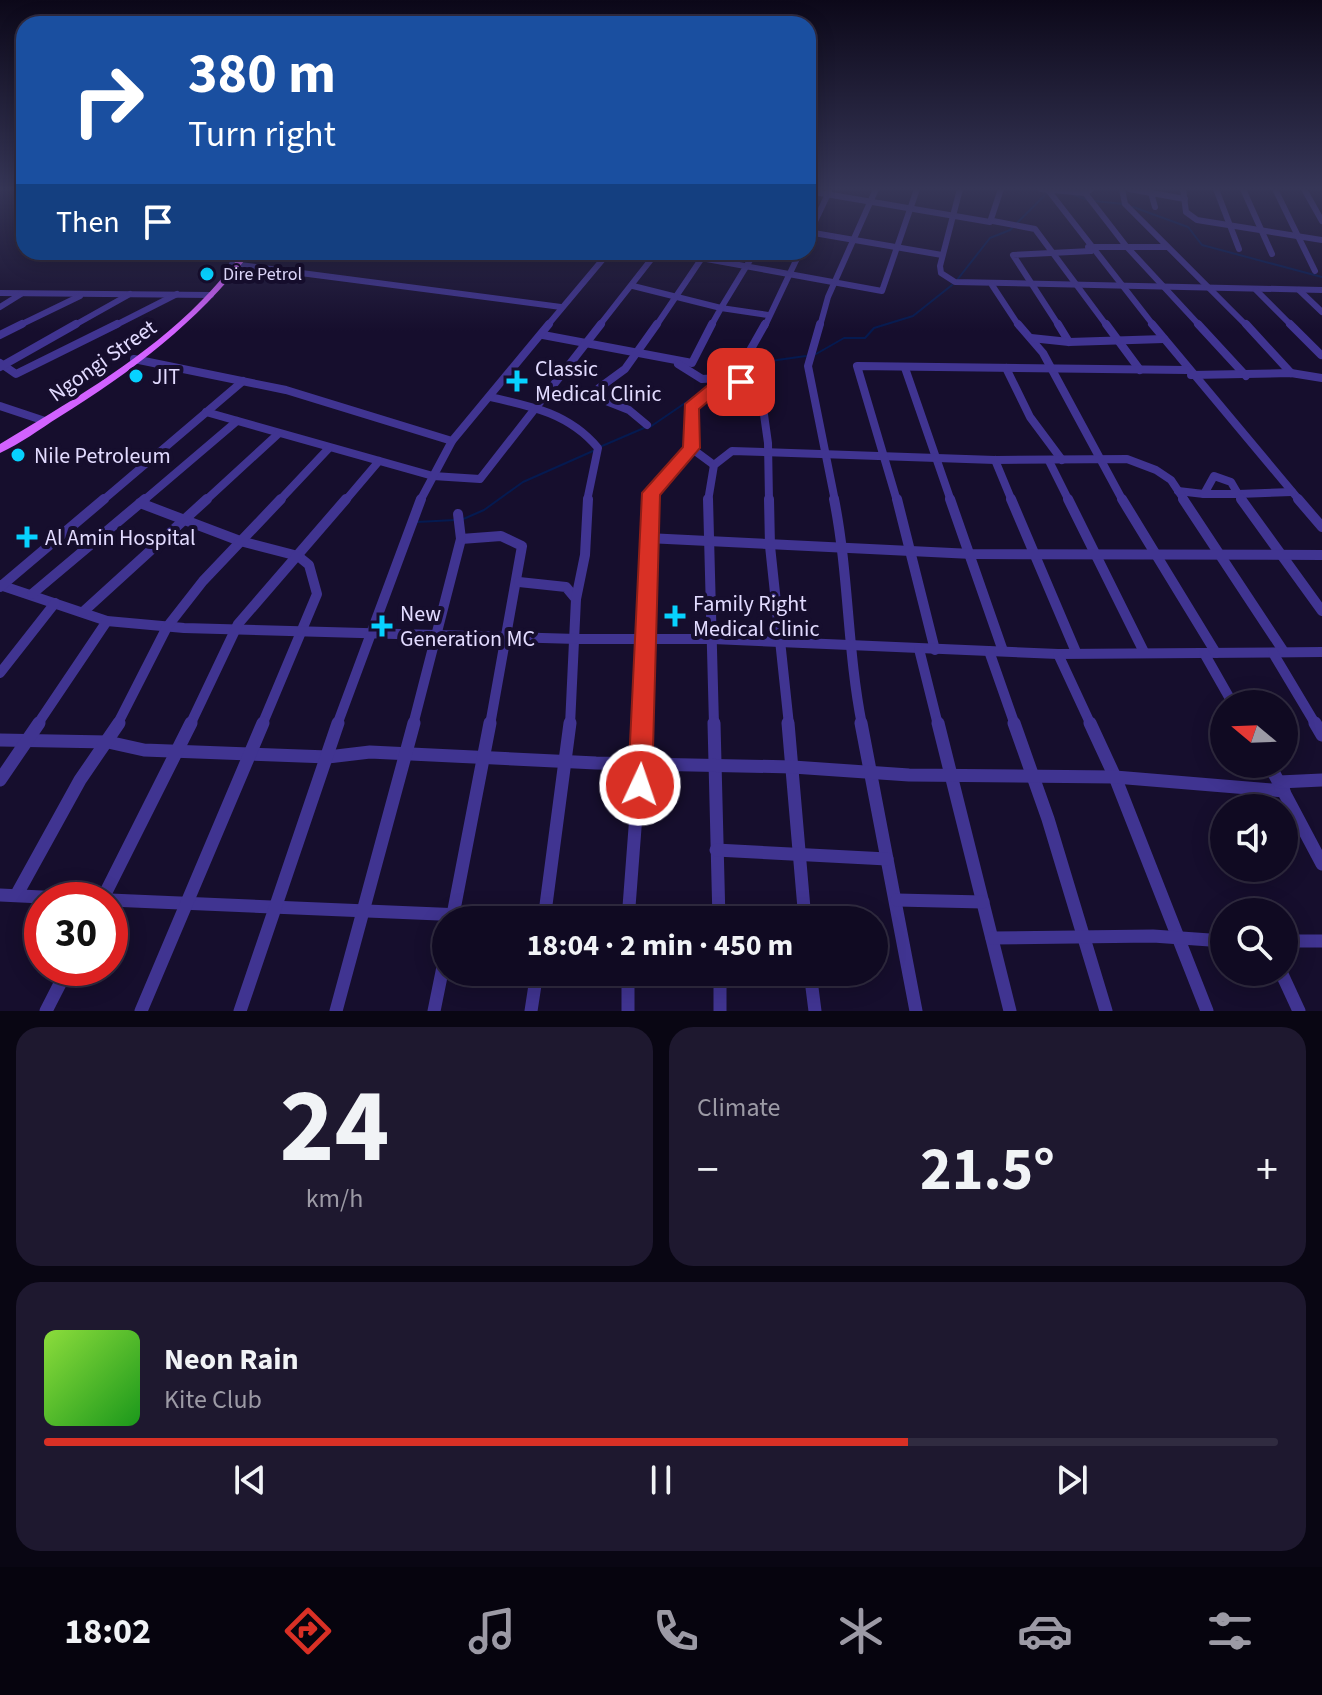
<!DOCTYPE html>
<meta charset="utf-8">
<style>
body{margin:0;font-family:"Source Sans 3",sans-serif;background:#1e182f;color:#f1f3f6;height:100vh;display:flex;flex-direction:column;font-size:30px;white-space:nowrap}
*{box-sizing:border-box;margin:0}
p{font-size:26px;color:#9c9aa5}
.icon{flex:none;width:44px;height:44px;fill:none;stroke:currentColor;stroke-width:2;stroke-linecap:round;stroke-linejoin:round}
.map{position:relative;height:1011px;overflow:hidden}
.side{display:flex;flex-direction:column;gap:16px;padding:16px;background:#090613;flex:1}
.side>*{flex:none}
.banner{position:absolute;left:16px;top:16px;width:800px;height:244px;border-radius:24px;box-shadow:0 4px 20px #0003,0 0 0 2px #302b40;background:#1a4fa0;color:#fff;overflow:hidden}
.needle{width:52px;rotate:289deg}
.tools{position:absolute;left:1210px;top:690px;display:grid;gap:16px}
.tools a{display:grid;place-items:center;width:88px;height:88px;border-radius:50%;background:#100a22;box-shadow:0 4px 20px #0003,0 0 0 2px #302b40;font-size:40px}
.speed{position:absolute;left:24px;top:882px;display:flex;gap:16px;font-size:40px;font-weight:700;text-align:center}
.speed>*{display:grid;place-content:center;width:104px;height:104px;border-radius:50%;background:#100a22;box-shadow:0 4px 20px #0003,0 0 0 2px #302b40;line-height:1}
.speed .limit{border:12px solid #d22;background:#fff;color:#111}
.pin{position:absolute;display:grid;place-items:center;width:68px;height:68px;color:#fff;margin:-34px;border-radius:16px;box-shadow:0 4px 12px #0006}
.me{position:absolute;width:88px;margin:-44px;rotate:3deg;stroke-linejoin:round;filter:drop-shadow(0 0 6px #0008)}
.turn{display:flex;align-items:center;gap:28px;height:168px;padding:0 40px;font-size:36px}
.turn .icon{width:104px;height:104px;stroke-width:2.5}
.turn b{display:block;font-size:56px;line-height:68px}
.then{display:flex;align-items:center;height:76px;padding:0 40px;background:#0003;gap:16px;font-size:30px}
.big{font-size:60px;font-weight:700;line-height:1.1}
.side .widget{flex:1;display:flex;flex-direction:column;justify-content:center;gap:12px;min-width:0;padding:0 28px;border-radius:24px;background:#1e182f}
.side .dial{align-items:center;gap:0}
.dial b{font-size:104px;line-height:1}
.song{display:flex;align-items:center;gap:24px}
.cover{width:96px;height:96px;border-radius:12px;background:linear-gradient(135deg,hsl(90 70% 55%),hsl(120 70% 35%))}
.played{height:8px;border-radius:4px;background:linear-gradient(90deg,#d93025 70%,#302b40 70%)}
.keys{display:flex;justify-content:space-around;direction:ltr}
.heat{display:flex;justify-content:space-between;align-items:center;font-size:44px;direction:ltr}
.side .tiles{flex:1;display:grid;gap:16px;grid-template-columns:1fr 1fr}
.widget:last-child{grid-column:span 2}
.trip{position:absolute;left:432px;top:906px;width:456px;height:80px;border-radius:40px;background:#100a22;box-shadow:0 4px 20px #0003,0 0 0 2px #302b40;font-weight:700;line-height:80px;text-align:center}
.tabs{display:flex;height:128px;justify-content:space-around;align-items:center;background:#06040e;color:#9c9aa5}
.tabs .icon{width:56px;height:56px}
.tabs .on{color:#d93025}
.tabs b{font-size:36px;color:#f1f3f6}
.map>svg:first-child{display:block}
</style>
<div class="map">
<svg width="1322" height="1011" viewBox="0 0 1322 1011">
<rect width="100%" height="100%" fill="#160e2d"/>
<g fill="none" stroke-linecap="round" stroke-linejoin="round">
<g stroke="#051a50" stroke-width="2">
<path d="M1069,193L1088,200"/>
<path d="M1094,201L1123,204"/>
<path d="M1133,207L1188,227L1202,245L1322,277"/>
<path d="M957,280L990,238L1010,230L1048,192"/>
<path d="M816,354L844,338H865L874,328L913,316L952,285"/>
<path d="M759,377L770,361L806,356"/>
<path d="M650,427L710,386"/>
<path d="M602,446L644,428"/>
<path d="M461,520L484,510L523,482L593,451"/>
<path d="M417,522L455,520"/>
</g>
<g stroke="#403491" stroke-width="6">
<path d="M960,189L940,266L941,273L955,282L1322,290"/>
<path d="M1041,189L1085,193L1091,189"/>
<path d="M1122,189L1125,204L1247,326"/>
<path d="M1129,189L1185,199"/>
<path d="M1150,189L1155,207"/>
<path d="M1183,189L1186,212L1197,220L1322,240"/>
<path d="M1216,189L1239,249"/>
<path d="M1243,189L1272,254"/>
<path d="M1275,189L1315,271"/>
<path d="M1304,189L1322,221"/>
<path d="M1048,190L1154,326"/>
<path d="M808,191L990,222L1001,189"/>
<path d="M1085,193L1126,246L1200,326"/>
<path d="M993,221L1035,229L1107,326"/>
<path d="M808,232L942,255"/>
<path d="M808,236L829,192"/>
<path d="M1088,247H1167"/>
<path d="M668,252L882,291L917,189"/>
<path d="M755,252L721,308L768,315"/>
<path d="M232,264L561,307"/>
<path d="M992,285L1019,326"/>
<path d="M633,286L721,308L711,326"/>
<path d="M1256,290L1292,326"/>
<path d="M1299,290L1322,312"/>
<path d="M0,293L211,295"/>
<path d="M0,307L21,294"/>
<path d="M18,326L80,296"/>
<path d="M73,326L130,294"/>
<path d="M114,326L177,294"/>
<path d="M547,326L609,252"/>
<path d="M599,326L657,252"/>
<path d="M656,326L706,252"/>
<path d="M765,326L800,252"/>
<path d="M820,326L828,297L876,189"/>
<path d="M1059,326L1013,255L1091,251"/>
</g>
<g stroke="#403491" stroke-width="8">
<path d="M820,324L808,366L835,501"/>
<path d="M1018,324L1043,353L1123,501"/>
<path d="M1058,324L1069,342"/>
<path d="M1106,324L1140,370"/>
<path d="M1152,324L1300,501"/>
<path d="M1198,324L1246,376"/>
<path d="M1246,324L1291,373"/>
<path d="M1290,324L1321,355"/>
<path d="M0,335L22,324"/>
<path d="M543,335L692,363L712,324"/>
<path d="M1031,338L1069,342L1164,339"/>
<path d="M134,359L286,390L452,441"/>
<path d="M0,363L16,374L117,324"/>
<path d="M678,364L702,379L735,377L765,324"/>
<path d="M0,367L76,324"/>
<path d="M905,368L951,501"/>
<path d="M1006,368L1030,417L1062,460"/>
<path d="M1191,375L1291,373L1322,378"/>
<path d="M490,397C532,406 570,414 598,448L587,501"/>
<path d="M0,406L45,421"/>
<path d="M206,412L433,476L480,479L601,324"/>
<path d="M647,425L629,410L596,397L599,388L625,369L657,324"/>
<path d="M691,448L714,465"/>
<path d="M995,460L1012,501"/>
<path d="M1049,461L1069,501"/>
<path d="M1178,491L1204,494L1214,476L1231,482L1238,494L1292,492"/>
<path d="M1204,494H1238L1243,501"/>
<path d="M102,501L243,381"/>
<path d="M143,501L237,421"/>
<path d="M205,501L278,434"/>
<path d="M279,501L329,448"/>
<path d="M345,501L379,461"/>
<path d="M420,501L452,441L549,324"/>
<path d="M650,501L657,483L691,448V408L713,389L759,379L768,443L769,501"/>
<path d="M708,501L714,465L732,451L995,460L1127,459L1156,470L1171,480L1185,501"/>
<path d="M897,501L857,366L1187,370"/>
</g>
<g stroke="#403491" stroke-width="10">
<path d="M708,499L714,725"/>
<path d="M769,499L770,546L789,725"/>
<path d="M834,499C849,574 847,650 862,725"/>
<path d="M897,499L935,650"/>
<path d="M950,499L1003,651"/>
<path d="M1011,499L1076,652"/>
<path d="M1068,499L1144,652"/>
<path d="M1122,499L1216,653"/>
<path d="M1183,499L1284,652"/>
<path d="M1241,499L1322,611"/>
<path d="M1298,499L1322,527"/>
<path d="M140,503L240,541L298,556L309,565L317,594L262,725"/>
<path d="M647,538L972,554L1322,555"/>
<path d="M461,539L501,536L522,546L490,725"/>
<path d="M519,582L566,587L576,599L570,725"/>
<path d="M0,585L107,621L184,628L577,639H713L1058,654L1322,652"/>
<path d="M0,587L104,499"/>
<path d="M32,594L145,499"/>
<path d="M576,599L585,555L588,499"/>
<path d="M83,612L207,499"/>
<path d="M919,649L938,725"/>
<path d="M989,651L1015,725"/>
<path d="M1204,653L1233,704"/>
<path d="M1273,653L1316,725"/>
<path d="M1058,654L1091,725"/>
<path d="M0,673L55,603"/>
<path d="M37,725L107,621"/>
<path d="M117,725L167,627L203,581L281,499"/>
<path d="M190,725L238,624L346,499"/>
<path d="M337,725L421,499"/>
<path d="M413,725L461,539L458,514"/>
<path d="M643,725L651,499"/>
</g>
<g stroke="#403491" stroke-width="13">
<path d="M714,723L719,920"/>
<path d="M788,723L805,920"/>
<path d="M861,723L916,1011"/>
<path d="M938,723L1010,1011"/>
<path d="M1014,723L1048,819L1106,1011"/>
<path d="M1090,723L1115,777L1207,1011"/>
<path d="M1315,723L1322,735"/>
<path d="M0,740L108,742L144,750L328,757L370,752L596,763L793,767L909,775L1115,777L1284,791"/>
<path d="M1269,764L1322,864"/>
<path d="M0,780L39,723"/>
<path d="M1279,782L1322,780"/>
<path d="M716,850L887,859"/>
<path d="M17,894L80,780L119,723"/>
<path d="M0,895L104,900"/>
<path d="M102,900L191,723"/>
<path d="M110,900L578,920"/>
<path d="M897,900L983,902"/>
<path d="M452,920L490,723"/>
<path d="M544,920L570,723"/>
<path d="M628,920L643,723"/>
<path d="M992,938L1153,936L1224,941"/>
<path d="M1284,941H1322"/>
<path d="M628,972V1011"/>
<path d="M720,972V1011"/>
<path d="M810,972L815,1011"/>
<path d="M1281,972L1299,1011"/>
<path d="M46,1011L68,968"/>
<path d="M141,1011L263,723"/>
<path d="M240,1011L338,723"/>
<path d="M336,1011L414,723"/>
<path d="M434,1011L446,952"/>
<path d="M531,1011L537,972"/>
</g>
<path fill="#d262ff" fill-rule="evenodd" d="M243,252H251C198,322 133,371 59,417C40,429 20,444 0,453V444C66,404 134,365 190,312C210,293 227,273 243,252Z"/>
</g>
<linearGradient id="sky" x2="0" y2="1"><stop stop-color="#0c0819"/><stop offset="0.57" stop-color="#363657"/><stop offset="1" stop-color="#363657" stop-opacity="0"/></linearGradient>
<rect width="1322" height="331" fill="url(#sky)"/>
<path fill="#d93025" stroke="#8d1f18" stroke-width="2" d="M741,377L746,379V386L718,393L699,409L700,448L660,495L652,785L648,794L640,797L631,794L628,785L642,493L683,447L685,404L707,386Z"/>
<g fill="#07d1ff" stroke="#160e2d" stroke-width="3">
<circle cx="207" cy="274" r="8"/>
<circle cx="136" cy="376" r="8"/>
<path d="M513 369h8v8h8v8h-8v8h-8v-8h-8v-8h8z"/>
<circle cx="18" cy="455" r="8"/>
<path d="M23 525h8v8h8v8h-8v8h-8v-8h-8v-8h8z"/>
<path d="M671 604h8v8h8v8h-8v8h-8v-8h-8v-8h8z"/>
<path d="M378 614h8v8h8v8h-8v8h-8v-8h-8v-8h8z"/>
</g>
<g text-anchor="middle" stroke-width="8" stroke-linejoin="round" paint-order="stroke">
<g font-size="18" fill="#e2dbff" stroke="#160e2d" text-anchor="start">
<text x="223" y="280">Dire Petrol</text>
</g>
<g font-size="22" fill="#e2dbff" stroke="#160e2d">
<text transform="translate(102 360) rotate(-35)" y="8">Ngongi Street</text>
</g>
<g font-size="22" fill="#e2dbff" stroke="#160e2d" text-anchor="start">
<text x="535" y="376">Classic<tspan x="535" dy="25">Medical Clinic</tspan></text>
<text x="152" y="384">JIT</text>
<text x="34" y="463">Nile Petroleum</text>
<text x="45" y="545">Al Amin Hospital</text>
<text x="693" y="611">Family Right<tspan x="693" dy="25">Medical Clinic</tspan></text>
<text x="400" y="621">New<tspan x="400" dy="25">Generation MC</tspan></text>
</g>
</g>
</svg>
<div class="tools">
<a><svg class="needle" viewBox="-14 -14 28 28"><path d="M0-13l5 13h-10z" fill="#e53935"/><path d="M0 13l5-13h-10z" fill="#9c9aa5"/></svg></a>
<a><svg class="icon" aria-label="sound" viewBox="0 0 24 24"><path d="M4 9h4l5-4v14l-5-4H4zM17 9q2 3 0 6"/></svg></a>
<a><svg class="icon" aria-label="search" viewBox="0 0 24 24"><circle cx="10" cy="10" r="6"/><path d="M15 15l6 6"/></svg></a>
</div>
<div class="speed"><div class="limit">30</div></div>
<div class="pin" style="left:741px;top:382px;background:#d93025"><svg class="icon" aria-label="arrive" viewBox="0 0 24 24"><path d="M6 21V4h12l-3 4 3 4H6"/></svg></div>
<svg class="me" style="left:640px;top:785px" viewBox="-20 -20 40 40"><circle r="17" fill="#d93025" stroke="#fff" stroke-width="3"/><path d="M0-11L8 9 0 5-8 9z" fill="#fff"/></svg>
<div class="trip">18:04 · 2 min · 450 m</div>
<div class="banner">
<div class="turn"><svg class="icon" aria-label="right" viewBox="0 0 24 24"><path d="M7 20v-9h11M14 6l5 5-5 5"/></svg><div><b>380 m</b>Turn right</div></div>
<div class="then">Then<svg class="icon" aria-label="arrive" viewBox="0 0 24 24"><path d="M6 21V4h12l-3 4 3 4H6"/></svg></div>
</div>
</div>
<section class="side">
<div class="tiles">
<div class="widget dial"><b>24</b><p>km/h</p></div>
<div class="widget"><p>Climate</p>
<div class="heat"><a>−</a><b class="big">21.5°</b><a>+</a></div>
</div>
<div class="widget">
<div class="song"><i class="cover"></i><div><b>Neon Rain</b><p>Kite Club</p></div></div>
<div class="played"></div>
<div class="keys"><svg class="icon" aria-label="previous" viewBox="0 0 24 24"><path d="M18 5L8 12l10 7zM5 5v14"/></svg><svg class="icon" aria-label="pause" viewBox="0 0 24 24"><path d="M8 5v14M16 5v14"/></svg><svg class="icon" aria-label="next" viewBox="0 0 24 24"><path d="M6 5l10 7-10 7zM19 5v14"/></svg></div>
</div>
</div>
</section>
<nav class="tabs">
<b>18:02</b>
<svg class="icon on" aria-label="directions" viewBox="0 0 24 24"><path d="M12 3l9 9-9 9-9-9zM9 14v-3h6M13 9l2 2-2 2"/></svg>
<svg class="icon" aria-label="music" viewBox="0 0 24 24"><path d="M9 18V5l10-2v13"/><circle cx="6" cy="18" r="3"/><circle cx="16" cy="16" r="3"/></svg>
<svg class="icon" aria-label="phone" viewBox="0 0 24 24"><path d="M5 4h4l2 5-3 2q2 4 5 5l2-3 5 2v4C11 20 4 13 5 4z"/></svg>
<svg class="icon" aria-label="climate" viewBox="0 0 24 24"><path d="M12 3v18M4 7l16 10M4 17L20 7"/></svg>
<svg class="icon" aria-label="car" viewBox="0 0 24 24"><path d="M5 17H2v-5l4-1 3-4h7l3 4 3 1v5h-3M9 17h6M6 11h13"/><circle cx="7" cy="17" r="2"/><circle cx="17" cy="17" r="2"/></svg>
<svg class="icon" aria-label="filters" viewBox="0 0 24 24"><path d="M4 7h16M4 17h16"/><circle cx="9" cy="7" r="2"/><circle cx="15" cy="17" r="2"/></svg>
</nav>
